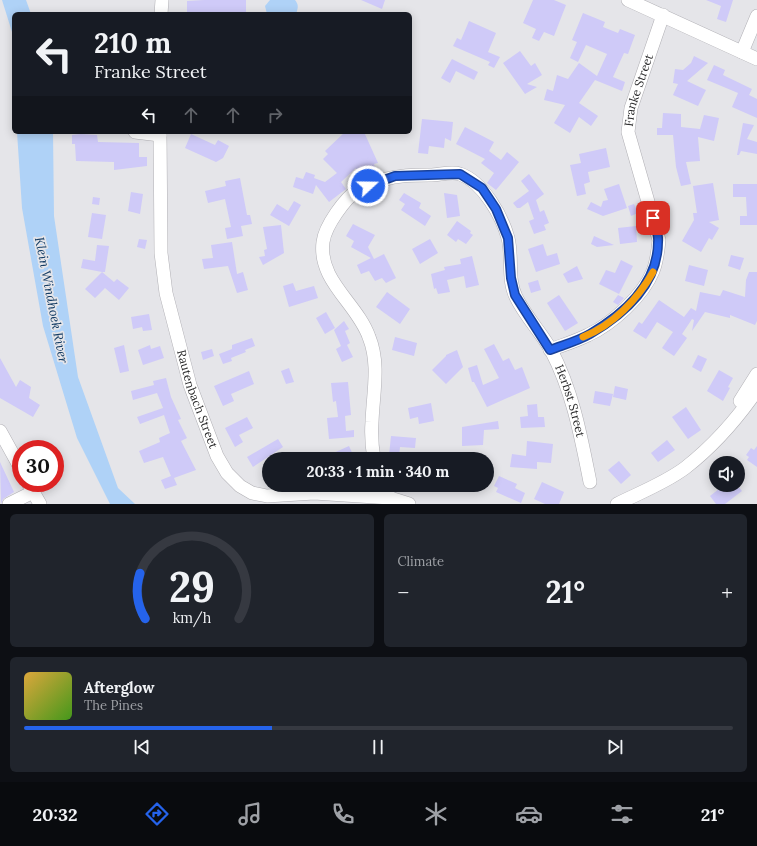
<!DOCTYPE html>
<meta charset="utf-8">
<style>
body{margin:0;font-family:Lora,serif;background:#20242c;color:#f1f3f6;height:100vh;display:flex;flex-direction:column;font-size:15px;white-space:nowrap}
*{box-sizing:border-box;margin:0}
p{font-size:13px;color:#9ea1a6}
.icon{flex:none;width:22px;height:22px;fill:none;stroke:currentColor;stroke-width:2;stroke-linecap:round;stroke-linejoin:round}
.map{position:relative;height:504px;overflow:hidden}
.sheet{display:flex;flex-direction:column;gap:10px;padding:10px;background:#0d0f14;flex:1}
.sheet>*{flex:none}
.guide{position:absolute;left:12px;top:12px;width:400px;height:122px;border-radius:6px;box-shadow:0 2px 10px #0003;background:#171b24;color:#f1f3f6;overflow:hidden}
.buttons{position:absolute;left:709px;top:456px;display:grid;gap:8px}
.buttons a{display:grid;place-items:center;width:36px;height:36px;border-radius:50%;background:#171b24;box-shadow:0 2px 10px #0003;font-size:20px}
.speed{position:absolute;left:12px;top:440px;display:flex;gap:8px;font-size:20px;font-weight:700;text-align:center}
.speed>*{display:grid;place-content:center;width:52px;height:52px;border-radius:50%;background:#171b24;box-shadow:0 2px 10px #0003;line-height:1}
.speed .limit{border:6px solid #d22;background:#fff;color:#111}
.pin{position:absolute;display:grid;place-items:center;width:34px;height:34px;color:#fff;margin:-17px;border-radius:8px;box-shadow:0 2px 6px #0006}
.me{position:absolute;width:44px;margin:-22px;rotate:69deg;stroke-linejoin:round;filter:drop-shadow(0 0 3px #0008)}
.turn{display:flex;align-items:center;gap:14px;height:84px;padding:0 16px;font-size:18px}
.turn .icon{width:52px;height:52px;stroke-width:2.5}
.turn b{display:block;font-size:28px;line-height:34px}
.lanes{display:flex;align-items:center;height:38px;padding:0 16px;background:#0003;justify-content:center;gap:20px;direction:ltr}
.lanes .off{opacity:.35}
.big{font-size:30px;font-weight:700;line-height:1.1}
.sheet .card{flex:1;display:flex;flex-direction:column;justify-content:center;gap:6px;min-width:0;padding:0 14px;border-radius:6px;background:#20242c}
.sheet .dial{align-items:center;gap:0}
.dial svg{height:104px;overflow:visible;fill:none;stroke:#363941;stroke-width:7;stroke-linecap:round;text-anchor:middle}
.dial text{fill:#f1f3f6;stroke:none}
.song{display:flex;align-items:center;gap:12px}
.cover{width:48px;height:48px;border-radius:6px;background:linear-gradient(135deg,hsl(40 70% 55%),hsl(100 70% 35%))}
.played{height:4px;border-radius:2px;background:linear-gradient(90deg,#2563eb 35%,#363941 35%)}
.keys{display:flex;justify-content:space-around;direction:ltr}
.heat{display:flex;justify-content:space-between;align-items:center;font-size:22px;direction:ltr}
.sheet .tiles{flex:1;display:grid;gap:10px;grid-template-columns:1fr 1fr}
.card:last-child{grid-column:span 2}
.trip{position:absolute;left:262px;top:452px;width:232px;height:40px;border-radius:20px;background:#171b24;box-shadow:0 2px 10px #0003;font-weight:700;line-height:40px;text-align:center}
.dock{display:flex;height:64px;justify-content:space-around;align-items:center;background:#090b0e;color:#9ea1a6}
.dock .icon{width:28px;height:28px}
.dock .active{color:#2563eb}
.dock b{font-size:18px;color:#f1f3f6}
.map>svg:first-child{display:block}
</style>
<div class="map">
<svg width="757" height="504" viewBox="0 0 757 504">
<rect width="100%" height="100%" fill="#e5e5e9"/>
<g fill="#afd2f7">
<path d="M2,0H26L31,14H14V73L12,32Z"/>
<path d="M270,0H295C299,5 298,8 296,14H267L265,6Z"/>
<path d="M17,132H53L54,216L78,377L118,488L135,504H110L77,438L43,326L22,208Z"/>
</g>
<g fill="#cfcaf8">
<path d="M204,0H246V14H187V1Z"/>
<path d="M361,0H385L382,9Z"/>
<path d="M533,0H554L566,5L554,36L544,32L539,41L532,38L536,29L523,23Z"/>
<path d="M706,0H733L726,22L717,19L721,6Z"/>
<path d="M583,13L605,22L603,27L618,33L620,29L635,35L628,54L624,53L613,77L625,82L622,91L595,80L579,103L598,116L591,126L579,117L570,133L554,123L565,105L544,100L547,89L553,91L557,75L568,79L579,63L597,76L607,54L586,45L578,62L570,58L577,42L572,40Z"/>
<path d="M469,21L496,33L488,52L500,57L494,68L488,65L490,62L453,46L457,38L461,40Z"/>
<path d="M520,51L531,66L535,63L542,75L527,84L537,87L525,94L503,63Z"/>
<path d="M694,56L708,63L687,81L706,90L698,106L673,95L678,84L673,83L675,69L683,70L691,63Z"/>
<path d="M452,59L478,72L474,80L456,71L450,83L441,78Z"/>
<path d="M714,65L725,70L723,75L752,89L749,95L757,99V118L732,107L738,93L707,80Z"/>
<path d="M663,113L681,114V127L700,129L704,115L719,118L714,141L698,137L700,161L686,162L691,184L681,186L676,167L673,135H657V128H662Z"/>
<path d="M422,119L453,122L451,141L445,138L444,148L429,146L428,154L418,153Z"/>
<path d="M743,123L754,125L747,139L757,142V154L741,151L739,155H737Z"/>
<path d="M465,127L494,142L489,151L501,160L507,152L519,162L496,190L487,183L494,173L481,163L485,159L456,144Z"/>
<path d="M345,132H364L378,163L374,164L376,170L360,177L356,168L341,182L346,189L329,202L316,185L313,194L293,187L296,177L303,179L306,172L315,175L314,178L325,182L337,173L323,159L328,154L325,151Z"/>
<path d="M81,134L97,135L98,142L139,143V157H147V166L114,170V162L76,161L75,144H72V135Z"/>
<path d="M191,134L215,145L218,140L229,146L223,158L216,162L185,148Z"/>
<path d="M606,148L610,167L588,172L590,182L584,184L586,194L577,196L570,165L581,163L579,154Z"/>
<path d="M529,174L544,194L536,200L540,212L544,210L549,223L544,225L546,230L534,234L529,221L534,219L528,202L520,208H517L513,203L529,191L521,181Z"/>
<path d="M240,178L247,215H250L252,224L241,226L243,236L227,239L225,228L231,227L225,199L208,203L205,191L226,186L225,181Z"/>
<path d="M713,183L719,220L709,222L719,228L712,240L709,238L701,252L682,241L694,220L693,213H697L693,186Z"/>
<path d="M619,184L627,208L603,216L587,209L591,202L601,207L603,201L608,200L604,189Z"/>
<path d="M733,184H757V225H740V216H747L746,197H733Z"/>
<path d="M131,192L143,194L140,214L128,211Z"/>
<path d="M404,193L421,203L419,208L431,216L425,226L401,210L405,204L399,200Z"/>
<path d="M444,193L457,195L460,216L447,218Z"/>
<path d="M93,197L100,198L99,205L92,204Z"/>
<path d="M294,201L301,205L289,226L270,215L277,204L288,211Z"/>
<path d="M634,204L638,213L631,216L628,206Z"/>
<path d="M92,213L106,215L102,239L88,237Z"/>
<path d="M457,221L471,231L470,233L473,235L466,244L458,239L456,242L447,235Z"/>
<path d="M353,224L375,235L368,247L374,259L384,254L396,278L386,283L382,278L375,281L369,271L361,274L357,265L371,258L351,247L354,241L346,236Z"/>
<path d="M281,225L284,253L263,265L259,257L265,256L264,250L267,249L263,227Z"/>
<path d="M636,226L637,242L620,244L618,228Z"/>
<path d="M594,236L614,245L597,247L591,244Z"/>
<path d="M139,239L147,240L145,249L137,247Z"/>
<path d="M430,239L438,253L420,264L412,249Z"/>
<path d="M232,242L237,274L243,272L248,290L237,293L228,266L204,269L202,259L213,258L211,245Z"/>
<path d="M543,244L547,256L557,253L560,264L536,272L528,249Z"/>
<path d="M97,245L109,246L105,272H102L114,282L117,279L129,288L119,300L105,288L95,298L85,289L102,272L81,268L83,259L95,261Z"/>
<path d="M731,255L744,258L740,270L728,266Z"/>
<path d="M472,256L479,285L466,288L464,276L447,280L450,292L438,294L436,288L434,289L431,274L445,270L444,267L461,264L460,259Z"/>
<path d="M621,260L633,266L619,294L599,284L606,270L615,273Z"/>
<path d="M689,265L708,270L704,286L685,281Z"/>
<path d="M577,266L583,279L568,283L563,274Z"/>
<path d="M749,272H757V321L755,325L730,315V318L705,312L692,331L694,320L692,319L682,334L687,338L674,356L662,348L673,332L657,322L646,339L633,331L639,322L642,324L659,300L684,317L691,308L696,311L700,292L720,296L723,290L745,297L746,280Z"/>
<path d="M538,280L541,290L531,293L528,283Z"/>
<path d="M293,283L296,291L314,286L318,298L289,307L283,286Z"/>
<path d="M387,292L410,309L400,324L376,307Z"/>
<path d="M559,295L578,323L565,331L547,303Z"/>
<path d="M618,295L624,298L618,305L613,302Z"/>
<path d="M326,312L335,328L325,334L316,318Z"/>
<path d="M149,314L152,330L143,331L142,327L133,329L131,317Z"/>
<path d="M344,321L349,329L345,331L350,343L347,345L353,357L342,362L336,349L341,346L334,330Z"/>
<path d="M395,337L417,343L414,356L392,350Z"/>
<path d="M252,338L255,346L245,350L246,352L231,358L232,361L223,364L219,354L232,349V345Z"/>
<path d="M494,344L503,361L509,358L515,370L522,367L530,388L487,407L474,382H472L468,368L477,365L483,385L499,378L484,349Z"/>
<path d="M124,345L129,371L120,373L114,348Z"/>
<path d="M150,345L151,349L160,346L164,358L143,365L138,350Z"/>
<path d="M212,349L214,356L203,360L201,352Z"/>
<path d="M457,350L463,367L446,384L432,370L446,356V355Z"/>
<path d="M698,355L707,359L701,372L692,367Z"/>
<path d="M0,358L16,387L20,380L31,387L29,398L40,405L33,417L0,398Z"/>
<path d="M289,368L294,382L286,384L281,371Z"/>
<path d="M719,370L733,378L728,387L730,388L723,401L707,391Z"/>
<path d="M249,371L254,384L231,394L234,401L223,406L214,386Z"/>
<path d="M166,378L171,397L181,419L178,420L187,438L181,441L196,470L174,478L177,485L165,489L161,480L171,476L163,457L144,463L139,451L160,442L159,438L170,433L164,415L140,424L137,417L163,408L157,393L133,400L131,391L154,385L153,381Z"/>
<path d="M348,382L351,415L345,416L346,431L354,430V437L329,439L327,418L338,417L336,401L333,402L331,383Z"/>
<path d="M615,386L628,389L626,400L613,397Z"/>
<path d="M595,391L613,394L610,406L593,403Z"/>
<path d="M431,403L434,421L419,424L418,417L410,419L408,408Z"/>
<path d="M537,404L538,417H544L545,427L521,428L520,417L528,416L527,405Z"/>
<path d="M686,407L701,430L688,439L672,417Z"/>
<path d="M247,417L253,428L239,435L243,442L235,447L225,428Z"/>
<path d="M498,421L499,429L484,430L483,445L462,446V427Z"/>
<path d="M391,436L416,438L415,448L400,447L399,456L389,455Z"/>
<path d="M278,439L283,447L253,467L247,457Z"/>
<path d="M667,440L675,450L658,462L651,453Z"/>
<path d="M527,441L553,444L551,463L537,462V469L510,467L512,454L526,456Z"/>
<path d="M349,446L355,459H320Z"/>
<path d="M757,446V467L747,460L749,457L746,455L751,448L754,450Z"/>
<path d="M619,461L631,475L621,484L608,470Z"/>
<path d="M0,462L14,492L3,499L1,504Z"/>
<path d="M499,476L517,484L515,488L525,493L521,503L496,492L498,488L494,486Z"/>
<path d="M542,482L564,492L559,504H545L534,499Z"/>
<path d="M724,485H737L742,491L725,504H716L710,496Z"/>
</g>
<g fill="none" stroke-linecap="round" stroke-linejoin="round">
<g stroke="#b1b0b5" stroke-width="14">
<g id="minor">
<path d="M628,0L757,59"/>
<path d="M161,14L162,0"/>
<path d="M742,52L757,16"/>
<path d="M135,132L160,135"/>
<path id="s1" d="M160,132L161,253L166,293L190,385L217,456L227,473L240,486L252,493L267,496L314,493L390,498L409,504"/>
<path id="s2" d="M550,350C563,345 576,341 588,335C612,324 643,296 653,271C657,261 658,251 659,240L628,132L631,108L663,15"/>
<path d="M740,401L757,374"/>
<path d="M0,431L21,469"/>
<path id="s3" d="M374,459C372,447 371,434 372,422C373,393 380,364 369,337C357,303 318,281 323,242C325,226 345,198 358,190C365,185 374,182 382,180C399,175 413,175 430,175C439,175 452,171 460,174C483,182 502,216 508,238C513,257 507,279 516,297C525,316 541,332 551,350C573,392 581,437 590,482"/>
<path d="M28,483L40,504"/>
<path d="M383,485L390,498"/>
<path d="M9,504L33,492"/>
<path d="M617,504C639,493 665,483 685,468C712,447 737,419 757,390"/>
</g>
</g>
<use href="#minor" stroke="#fff" stroke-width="13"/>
</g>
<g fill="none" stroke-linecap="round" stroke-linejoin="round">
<g stroke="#184099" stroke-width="10">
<path id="route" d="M368,186L395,176L460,174L482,188L496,209L508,238L511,278L515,295L550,350C563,345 578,341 590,334C624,314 658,284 658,242C659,234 655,226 653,218"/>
</g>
<use href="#route" stroke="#2563eb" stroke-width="7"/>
<path stroke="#f59e0b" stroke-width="7" d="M583,337C613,325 638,299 653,272"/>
</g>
<g text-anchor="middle" stroke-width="3.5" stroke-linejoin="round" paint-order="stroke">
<g font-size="12" fill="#2b2b2c" stroke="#e5e5e9">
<text dy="4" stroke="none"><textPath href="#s2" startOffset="321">Franke Street</textPath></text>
<text dy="4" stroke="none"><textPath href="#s1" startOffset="272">Rautenbach Street</textPath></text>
<text dy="4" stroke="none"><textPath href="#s3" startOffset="660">Herbst Street</textPath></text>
</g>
<g font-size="13" font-style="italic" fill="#153d65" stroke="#e5e5e9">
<text transform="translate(52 300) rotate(79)" y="5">Klein Windhoek River</text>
</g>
</g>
</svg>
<div class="buttons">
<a><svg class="icon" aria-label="sound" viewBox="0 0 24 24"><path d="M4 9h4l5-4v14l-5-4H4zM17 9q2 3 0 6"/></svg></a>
</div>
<div class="speed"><div class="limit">30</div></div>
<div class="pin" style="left:653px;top:218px;background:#d93025"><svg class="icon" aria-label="arrive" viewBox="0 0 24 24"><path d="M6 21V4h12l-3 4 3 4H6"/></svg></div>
<svg class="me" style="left:368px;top:186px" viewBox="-20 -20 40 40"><circle r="17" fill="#2563eb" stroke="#fff" stroke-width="3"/><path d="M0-11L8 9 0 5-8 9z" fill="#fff"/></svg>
<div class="trip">20:33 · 1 min · 340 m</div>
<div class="guide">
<div class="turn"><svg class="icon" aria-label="left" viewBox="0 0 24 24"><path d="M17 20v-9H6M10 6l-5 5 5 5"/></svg><div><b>210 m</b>Franke Street</div></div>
<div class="lanes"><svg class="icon" aria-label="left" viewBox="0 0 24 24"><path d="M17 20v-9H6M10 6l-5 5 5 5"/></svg><svg class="icon off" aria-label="ahead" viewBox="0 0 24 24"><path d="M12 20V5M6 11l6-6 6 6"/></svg><svg class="icon off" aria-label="ahead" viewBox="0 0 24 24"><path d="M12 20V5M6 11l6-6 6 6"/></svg><svg class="icon off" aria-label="right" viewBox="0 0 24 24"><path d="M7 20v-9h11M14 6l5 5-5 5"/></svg></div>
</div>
</div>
<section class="sheet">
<div class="tiles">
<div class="card dial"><svg viewBox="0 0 100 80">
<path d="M14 69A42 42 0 1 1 86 69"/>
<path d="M14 69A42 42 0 0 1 10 34" stroke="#2563eb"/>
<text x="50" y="56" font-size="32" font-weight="700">29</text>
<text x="50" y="72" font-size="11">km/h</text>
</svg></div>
<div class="card"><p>Climate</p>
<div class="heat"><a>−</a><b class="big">21°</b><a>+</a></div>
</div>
<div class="card">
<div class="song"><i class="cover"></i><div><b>Afterglow</b><p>The Pines</p></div></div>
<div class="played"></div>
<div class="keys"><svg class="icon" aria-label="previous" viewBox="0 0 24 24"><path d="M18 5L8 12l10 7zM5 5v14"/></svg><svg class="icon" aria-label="pause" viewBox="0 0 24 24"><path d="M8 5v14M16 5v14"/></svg><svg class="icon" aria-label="next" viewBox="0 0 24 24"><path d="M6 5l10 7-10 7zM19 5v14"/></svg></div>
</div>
</div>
</section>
<nav class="dock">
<b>20:32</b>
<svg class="icon active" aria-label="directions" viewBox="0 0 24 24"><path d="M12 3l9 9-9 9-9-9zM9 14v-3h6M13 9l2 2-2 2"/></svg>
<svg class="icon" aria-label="music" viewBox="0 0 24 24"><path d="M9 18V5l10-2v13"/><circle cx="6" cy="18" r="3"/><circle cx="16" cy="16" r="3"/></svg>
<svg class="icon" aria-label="phone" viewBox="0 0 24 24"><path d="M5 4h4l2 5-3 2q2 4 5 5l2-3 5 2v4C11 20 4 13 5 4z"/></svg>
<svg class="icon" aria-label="climate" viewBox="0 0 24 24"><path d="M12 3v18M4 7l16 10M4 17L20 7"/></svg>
<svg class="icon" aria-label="car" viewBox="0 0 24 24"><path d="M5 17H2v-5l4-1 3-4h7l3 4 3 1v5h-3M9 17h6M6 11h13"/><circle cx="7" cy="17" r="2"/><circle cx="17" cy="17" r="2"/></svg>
<svg class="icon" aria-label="filters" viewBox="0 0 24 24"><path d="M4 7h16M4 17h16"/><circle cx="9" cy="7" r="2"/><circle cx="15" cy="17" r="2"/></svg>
<b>21°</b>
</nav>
